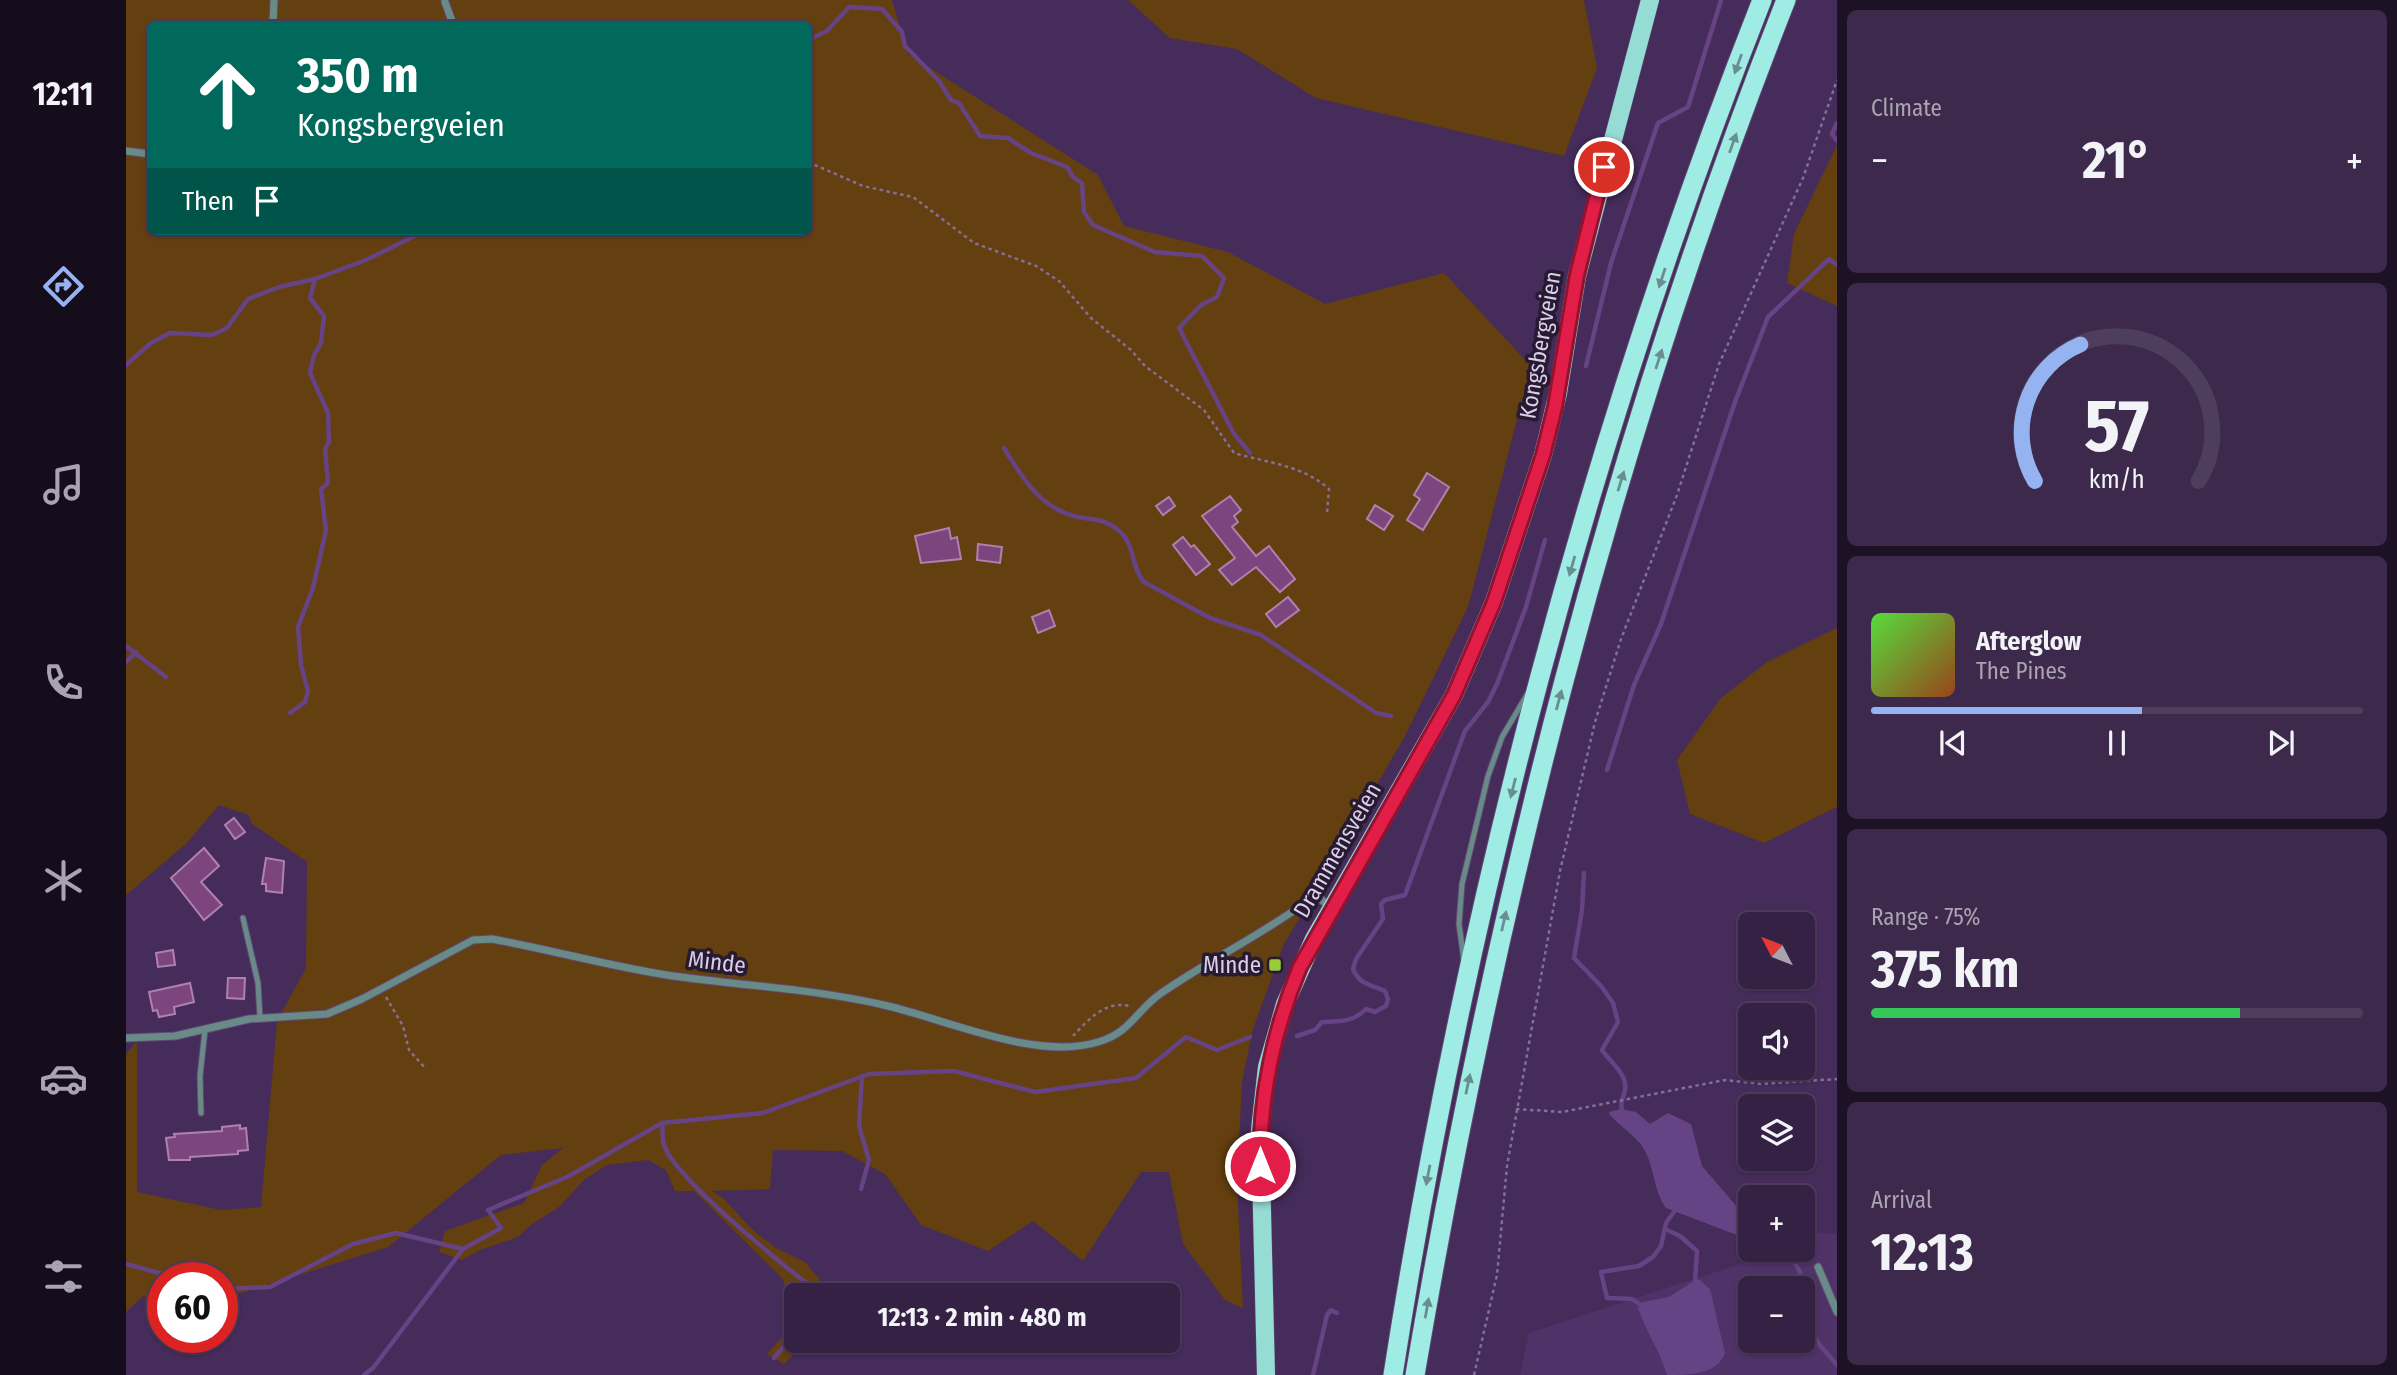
<!DOCTYPE html>
<meta charset="utf-8">
<style>
body{margin:0;font-family:"Fira Sans Condensed",sans-serif;background:#3c294b;color:#f1f3f6;height:100vh;display:flex;flex-direction:column;font-size:26px;white-space:nowrap}
*{box-sizing:border-box;margin:0}
p{font-size:23px;color:#a9a3b2}
.icon{flex:none;width:38px;height:38px;fill:none;stroke:currentColor;stroke-width:2;stroke-linecap:round;stroke-linejoin:round}
.map{position:relative;flex:1;overflow:hidden}
.panel{display:flex;flex-direction:column;gap:10px;padding:10px;background:#1d1225;width:560px}
.panel>*{flex:none}
.top-card{position:absolute;left:21px;top:21px;width:665px;height:214px;border-radius:10px;box-shadow:0 2px 5px #0004,0 0 0 2px #4e3e5d;background:#00695c;color:#fff;overflow:hidden}
.needle{width:46px;rotate:312deg}
.buttons{position:absolute;left:1612px;top:912px;display:grid;gap:14px}
.buttons a{display:grid;place-items:center;width:77px;height:77px;border-radius:10px;background:#342144;box-shadow:0 2px 5px #0004,0 0 0 2px #4e3e5d;font-size:35px}
.speed{position:absolute;left:21px;top:1262px;display:flex;gap:14px;font-size:35px;font-weight:700;text-align:center}
.speed>*{display:grid;place-content:center;width:91px;height:91px;border-radius:50%;background:#342144;box-shadow:0 2px 5px #0004,0 0 0 2px #4e3e5d;line-height:1}
.speed .limit{border:10px solid #d22;background:#fff;color:#111}
.pin{position:absolute;display:grid;place-items:center;width:60px;height:60px;color:#fff;margin:-30px;border:4px solid #fff;border-radius:50%;box-shadow:0 2px 7px #0007}
.me{position:absolute;width:77px;margin:-38px;rotate:0deg;stroke-linejoin:round;filter:drop-shadow(0 0 5px #0008)}
.turn{display:flex;align-items:center;gap:24px;height:147px;padding:0 35px;font-size:32px}
.turn .icon{width:91px;height:91px;stroke-width:2.5}
.turn b{display:block;font-size:49px;line-height:60px}
.then{display:flex;align-items:center;height:66px;padding:0 35px;background:#0003;gap:14px;font-size:26px}
.big{font-size:52px;font-weight:700;line-height:1.1}
.panel .widget{flex:1;display:flex;flex-direction:column;justify-content:center;gap:10px;min-width:0;padding:0 24px;border-radius:10px;background:#3c294b}
.panel .dial{align-items:center;gap:0}
.dial svg{height:182px;overflow:visible;fill:none;stroke:#4e3e5d;stroke-width:7;stroke-linecap:round;text-anchor:middle}
.dial text{fill:#f1f3f6;stroke:none}
.song{display:flex;align-items:center;gap:21px}
.cover{width:84px;height:84px;border-radius:10px;background:linear-gradient(135deg,hsl(110 70% 55%),hsl(20 70% 35%))}
.played{height:7px;border-radius:4px;background:linear-gradient(90deg,#95b2f1 55%,#4e3e5d 55%)}
.keys{display:flex;justify-content:space-around;direction:ltr}
.heat{display:flex;justify-content:space-between;align-items:center;font-size:38px;direction:ltr}
.charge{height:10px;border-radius:5px;background:linear-gradient(90deg,#34c759 75%,#4e3e5d 0)}
.trip{position:absolute;left:658px;top:1283px;width:396px;height:70px;border-radius:10px;background:#342144;box-shadow:0 2px 5px #0004,0 0 0 2px #4e3e5d;font-weight:700;line-height:70px;text-align:center}
main{display:flex;flex:1;min-height:0}
.tabs{display:flex;flex-direction:column;width:126px;justify-content:space-around;align-items:center;background:#150d1b;color:#a9a3b2}
.tabs .icon{width:49px;height:49px}
.tabs .current{color:#95b2f1}
.tabs b{font-size:32px;color:#f1f3f6}
.map>svg:first-child{display:block}
</style>
<main>
<nav class="tabs">
<b>12:11</b>
<svg class="icon current" aria-label="directions" viewBox="0 0 24 24"><path d="M12 3l9 9-9 9-9-9zM9 14v-3h6M13 9l2 2-2 2"/></svg>
<svg class="icon" aria-label="music" viewBox="0 0 24 24"><path d="M9 18V5l10-2v13"/><circle cx="6" cy="18" r="3"/><circle cx="16" cy="16" r="3"/></svg>
<svg class="icon" aria-label="phone" viewBox="0 0 24 24"><path d="M5 4h4l2 5-3 2q2 4 5 5l2-3 5 2v4C11 20 4 13 5 4z"/></svg>
<svg class="icon" aria-label="climate" viewBox="0 0 24 24"><path d="M12 3v18M4 7l16 10M4 17L20 7"/></svg>
<svg class="icon" aria-label="car" viewBox="0 0 24 24"><path d="M5 17H2v-5l4-1 3-4h7l3 4 3 1v5h-3M9 17h6M6 11h13"/><circle cx="7" cy="17" r="2"/><circle cx="17" cy="17" r="2"/></svg>
<svg class="icon" aria-label="filters" viewBox="0 0 24 24"><path d="M4 7h16M4 17h16"/><circle cx="9" cy="7" r="2"/><circle cx="15" cy="17" r="2"/></svg>
</nav>
<div class="map">
<svg width="1711" height="1375" viewBox="0 0 1711 1375">
<rect width="100%" height="100%" fill="#452c5b"/>
<path fill="#4f3268" fill-rule="evenodd" d="M1690,1233L1711,1234V1375H1394L1403,1333L1657,1250H1676L1677,1242ZM1624,1288H1676V1340H1624Z"/>
<g fill="#643f10" fill-rule="evenodd">
<path d="M0,0H766L782,54L972,175L998,226L1102,252L1199,304L1318,273L1405,366L1342,607L1279,736L1157,946L1127,1029L1116,1082L1111,1184L1117,1308L1099,1300L1057,1244L1043,1172H1015L957,1261L907,1221L862,1251L795,1225L759,1174L716,1151L647,1150L644,1189L585,1191L596,1197L628,1231L650,1248L679,1262L707,1295H670V1340L681,1341L658,1364L641,1354L658,1335L668,1309L656,1278L568,1191H549L540,1170L522,1160L481,1165L459,1179L433,1207L406,1224L392,1237L354,1250L336,1260L313,1252L319,1231L398,1203L416,1165L437,1148L375,1155L262,1247L96,1299V1278H37V1305L17,1296L0,1312V1054L11,1041V1192L95,1210L135,1207L151,1021L180,968L181,862L125,823L123,815L93,805L61,843L0,895ZM24,24H682V231H24Z"/>
<path d="M1002,0H1458L1471,68L1438,156L1190,98L1111,49L1044,38Z"/>
<path d="M1711,145V306L1661,283L1668,234Z"/>
<path d="M1711,628V807L1638,843L1564,814L1551,760L1595,698L1641,662Z"/>
</g>
<g fill="#664385">
<path d="M1495,1109L1510,1112L1524,1124L1542,1113L1565,1124L1576,1166L1624,1222V1240L1540,1208C1527,1191 1529,1165 1516,1146C1510,1137 1492,1124 1484,1115L1483,1112Z"/>
<path d="M1569,1280H1574L1584,1289L1599,1353C1591,1375 1563,1375 1541,1375C1534,1351 1520,1332 1512,1308L1517,1302L1543,1297Z"/>
</g>
<g fill="none" stroke-linecap="round" stroke-linejoin="round">
<g stroke="#664385" stroke-width="4.5">
<path d="M682,40L701,31L723,7L756,9L776,32L779,46L813,81L825,100L833,103L854,136L882,138L905,153L941,167L947,177L956,183L958,212L967,225L1029,252L1076,256L1098,278L1091,297L1075,305L1053,328L1108,434L1124,453"/>
<path d="M1711,123L1706,134L1711,141"/>
<path d="M0,365L25,343L44,333L86,335L101,328L122,299L153,287L189,279L240,260L299,231"/>
<path d="M1460,366L1485,263L1532,123L1562,107L1595,0"/>
<path d="M878,448C896,477 914,509 952,517C968,520 979,519 992,530C1010,544 1004,566 1018,582L1084,618L1135,635L1250,713L1265,716"/>
<path d="M0,646L40,677"/>
<path d="M0,662L10,652"/>
<path d="M164,713L179,702L182,691L175,665L172,627L187,588L200,530L195,489L202,483L199,449L203,442L202,413L184,373L188,355L195,343L198,316L184,298L189,279"/>
<path d="M1481,770L1508,685L1535,624L1609,402L1642,317L1703,259L1711,265"/>
<path d="M1458,873L1456,910L1448,958L1476,987L1487,1003L1492,1022L1476,1050C1484,1062 1502,1074 1499,1090C1497,1100 1493,1102 1497,1113"/>
<path d="M1171,1036L1189,1030L1196,1022C1213,1021 1226,1023 1240,1009L1249,1012L1260,1006L1262,999L1259,991C1244,984 1234,985 1227,969L1230,959L1257,919L1255,904L1259,900L1279,895L1339,731L1362,702L1371,684L1400,607L1419,540"/>
<path d="M536,1123C537,1130 536,1139 538,1145C549,1179 663,1270 696,1295"/>
<path d="M735,1189L743,1160L733,1126L736,1076"/>
<path d="M1539,1229L1554,1236L1571,1251L1569,1283"/>
<path d="M1665,1256L1674,1272L1680,1293L1679,1313L1692,1343L1711,1365"/>
<path d="M0,1264L52,1278"/>
<path d="M96,1289L144,1287L227,1244L270,1233L337,1249L375,1228L362,1210L441,1177L536,1123L637,1113L743,1074L828,1071L909,1092L1010,1078L1060,1037L1091,1050L1124,1037"/>
<path d="M1515,1305L1506,1299L1481,1298L1475,1272L1513,1266L1527,1257L1535,1246L1540,1223L1550,1209"/>
<path d="M648,1358L670,1332"/>
<path d="M238,1375L247,1368L337,1249"/>
<path d="M1187,1375L1201,1315L1205,1310L1211,1313"/>
</g>
</g>
<g fill="#7d457d" stroke="#af81ae" stroke-width="2">
<path d="M1301,473L1323,487L1297,530L1281,520L1294,499L1288,495Z"/>
<path d="M1104,496L1115,510L1108,516L1112,522L1106,527L1130,556L1143,546L1169,579L1154,592L1130,567L1106,585L1093,570L1109,558L1076,516Z"/>
<path d="M1043,497L1049,506L1037,515L1030,506Z"/>
<path d="M1249,505L1267,516L1258,530L1241,519Z"/>
<path d="M823,528L825,539L831,537L835,559L795,563L789,536Z"/>
<path d="M1057,537L1065,547L1068,545L1084,564L1070,575L1047,545Z"/>
<path d="M852,544L876,547L874,563L851,560Z"/>
<path d="M1162,597L1173,610L1150,627L1140,614Z"/>
<path d="M923,610L929,626L912,633L906,617Z"/>
<path d="M108,818L119,832L109,839L99,825Z"/>
<path d="M78,848L93,866L75,882L96,905L78,920L45,878Z"/>
<path d="M140,858L158,861L156,893L140,891V884H136Z"/>
<path d="M47,950L49,965L32,967L30,953Z"/>
<path d="M102,978H119L118,999L101,998Z"/>
<path d="M64,983L68,1002L48,1007L49,1014L33,1017L31,1010L27,1011L23,992Z"/>
<path d="M114,1125V1129L120,1128L122,1150L112,1151V1154L64,1157V1160H43L40,1138L49,1137L48,1134L96,1131V1127Z"/>
</g>
<g fill="none" stroke-linecap="round" stroke-linejoin="round">
<g stroke="#604975" stroke-width="7">
<g id="service">
<path d="M117,918L132,983L134,1018"/>
<path d="M1338,961L1333,924L1336,884L1362,776L1376,737L1402,693"/>
<path d="M75,1113L74,1076L79,1030"/>
</g>
</g>
<g stroke="#604975" stroke-width="9">
<g id="minor">
<path d="M319,2L327,24"/>
<path d="M147,24L148,0"/>
<path d="M0,151L24,154"/>
<path d="M0,1038L49,1036L123,1019L201,1014L236,999L347,940L366,939C427,950 486,967 547,976C619,986 691,989 762,1006C821,1020 911,1061 972,1042C1004,1033 1010,1011 1034,994C1084,959 1140,933 1190,895L1204,907"/>
<path d="M1692,1267L1711,1312"/>
</g>
</g>
<g stroke="#604975" stroke-width="19">
<path id="primary" d="M1140,1375L1134,1130L1141,1067L1150,1036L1159,1004L1188,939L1328,695L1368,602L1417,455L1432,393L1451,276L1524,0"/>
</g>
<g stroke="#604975" stroke-width="21">
<g id="trunk">
<path d="M1267,1375C1340,907 1462,441 1636,0"/>
<path d="M1289,1375C1369,906 1485,443 1660,0"/>
</g>
</g>
<g stroke="#846f97" stroke-width="2.5" stroke-dasharray="3.5 3.5" stroke-linecap="butt">
<path d="M682,162L737,186L787,197L848,243L910,266L933,281L965,318L1005,350L1019,366L1078,410L1108,453C1142,463 1176,465 1203,489L1201,513"/>
<path d="M260,997L277,1026L283,1050L300,1069"/>
<path d="M947,1036C962,1020 981,998 1006,1007"/>
<path d="M1390,1109L1436,1112L1599,1080L1635,1084L1711,1079"/>
<path d="M1348,1375L1371,1275L1381,1166L1434,871L1469,722L1495,639L1551,495L1593,364L1677,178L1711,80"/>
</g>
<use href="#service" stroke="#698b87" stroke-width="5"/>
<use href="#minor" stroke="#698b87" stroke-width="7"/>
<use href="#primary" stroke="#95dcd4" stroke-width="18"/>
<use href="#trunk" stroke="#9eece3" stroke-width="19"/>
</g>
<defs><path id="oneway-solid" d="M-6-.8H1V-3.2L6.5 0L1 3.2V.8H-6Z" transform="scale(1.75)"/></defs>
<g fill="#688e92">
<use href="#oneway-solid" transform="translate(1612 64) rotate(110)"/>
<use href="#oneway-solid" transform="translate(1607 143) rotate(-70)"/>
<use href="#oneway-solid" transform="translate(1536 278) rotate(108)"/>
<use href="#oneway-solid" transform="translate(1533 359) rotate(-72)"/>
<use href="#oneway-solid" transform="translate(1495 481) rotate(-73)"/>
<use href="#oneway-solid" transform="translate(1446 566) rotate(106)"/>
<use href="#oneway-solid" transform="translate(1433 700) rotate(-75)"/>
<use href="#oneway-solid" transform="translate(1387 788) rotate(104)"/>
<use href="#oneway-solid" transform="translate(1378 921) rotate(-77)"/>
<use href="#oneway-solid" transform="translate(1342 1084) rotate(-78)"/>
<use href="#oneway-solid" transform="translate(1302 1175) rotate(101)"/>
<use href="#oneway-solid" transform="translate(1301 1308) rotate(-80)"/>
</g>
<g fill="none" stroke-linecap="round" stroke-linejoin="round">
<g stroke="#92132f" stroke-width="18">
<path id="route" d="M1134,1166C1134,1095 1147,1032 1174,967L1328,695L1368,602L1417,455L1429,407L1451,275L1478,167"/>
</g>
<use href="#route" stroke="#e11d48" stroke-width="12"/>
</g>
<rect fill="#98cb37" stroke="#261b30" stroke-width="2.5" x="1142" y="958" width="14" height="14" rx="3.5"/>
<g text-anchor="middle" stroke-width="7" stroke-linejoin="round" paint-order="stroke">
<g font-size="23" fill="#dcceeb" stroke="#261b30">
<text transform="translate(1414 345) rotate(-80)" y="8">Kongsbergveien</text>
<text transform="translate(1211 850) rotate(-60)" y="8">Drammensveien</text>
<text transform="translate(591 962) rotate(7)" y="8">Minde</text>
</g>
<g font-size="23" fill="#dcceeb" stroke="#261b30" text-anchor="end">
<text x="1135" y="973">Minde</text>
</g>
</g>
</svg>
<div class="buttons">
<a><svg class="needle" viewBox="-14 -14 28 28"><path d="M0-13l5 13h-10z" fill="#e53935"/><path d="M0 13l5-13h-10z" fill="#a9a3b2"/></svg></a>
<a><svg class="icon" aria-label="sound" viewBox="0 0 24 24"><path d="M4 9h4l5-4v14l-5-4H4zM17 9q2 3 0 6"/></svg></a>
<a><svg class="icon" aria-label="layers" viewBox="0 0 24 24"><path d="M12 4l9 5-9 5-9-5zM3 14l9 5 9-5"/></svg></a>
<a>+</a>
<a>−</a>
</div>
<div class="speed"><div class="limit">60</div></div>
<div class="pin" style="left:1478px;top:167px;background:#d93025"><svg class="icon" aria-label="arrive" viewBox="0 0 24 24"><path d="M6 21V4h12l-3 4 3 4H6"/></svg></div>
<svg class="me" style="left:1134px;top:1166px" viewBox="-20 -20 40 40"><circle r="17" fill="#e11d48" stroke="#fff" stroke-width="3"/><path d="M0-11L8 9 0 5-8 9z" fill="#fff"/></svg>
<div class="trip">12:13 · 2 min · 480 m</div>
<div class="top-card">
<div class="turn"><svg class="icon" aria-label="ahead" viewBox="0 0 24 24"><path d="M12 20V5M6 11l6-6 6 6"/></svg><div><b>350 m</b>Kongsbergveien</div></div>
<div class="then">Then<svg class="icon" aria-label="arrive" viewBox="0 0 24 24"><path d="M6 21V4h12l-3 4 3 4H6"/></svg></div>
</div>
</div>
<section class="panel">
<div class="widget"><p>Climate</p>
<div class="heat"><a>−</a><b class="big">21°</b><a>+</a></div>
</div>
<div class="widget dial"><svg viewBox="0 0 100 80">
<path d="M14 69A42 42 0 1 1 86 69"/>
<path d="M14 69A42 42 0 0 1 34 9" stroke="#95b2f1"/>
<text x="50" y="56" font-size="32" font-weight="700">57</text>
<text x="50" y="72" font-size="11">km/h</text>
</svg></div>
<div class="widget">
<div class="song"><i class="cover"></i><div><b>Afterglow</b><p>The Pines</p></div></div>
<div class="played"></div>
<div class="keys"><svg class="icon" aria-label="previous" viewBox="0 0 24 24"><path d="M18 5L8 12l10 7zM5 5v14"/></svg><svg class="icon" aria-label="pause" viewBox="0 0 24 24"><path d="M8 5v14M16 5v14"/></svg><svg class="icon" aria-label="next" viewBox="0 0 24 24"><path d="M6 5l10 7-10 7zM19 5v14"/></svg></div>
</div>
<div class="widget"><p>Range · 75%</p><b class="big">375 km</b><div class="charge"></div></div>
<div class="widget"><p>Arrival</p><b class="big">12:13</b></div>
</section>
</main>
